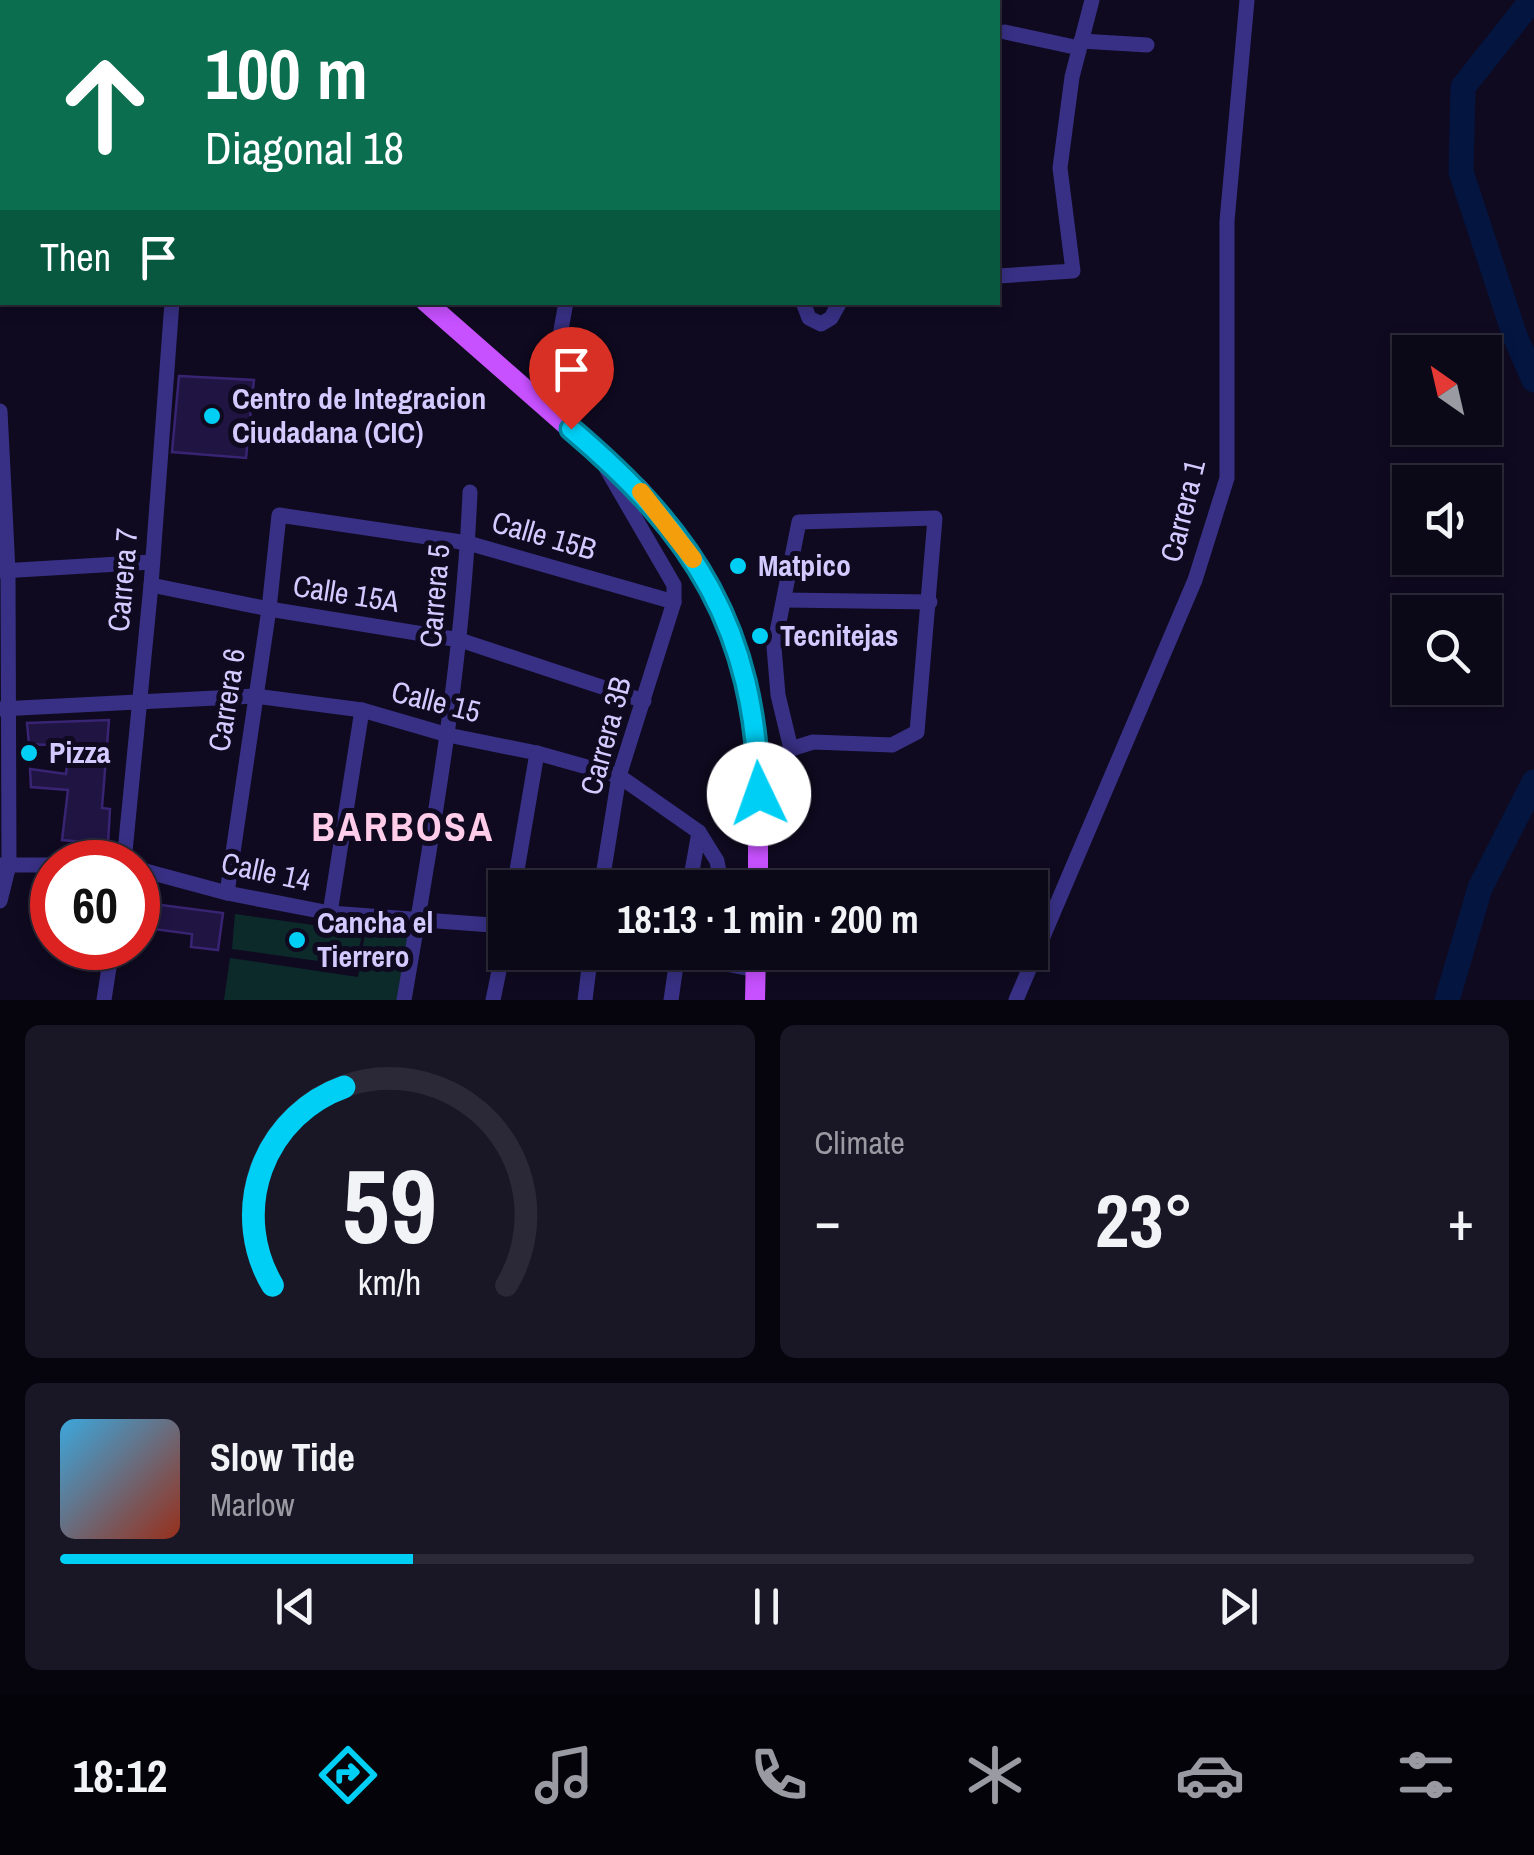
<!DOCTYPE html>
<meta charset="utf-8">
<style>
body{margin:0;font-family:"Archivo Narrow",sans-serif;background:#191625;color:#f1f3f6;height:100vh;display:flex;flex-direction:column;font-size:38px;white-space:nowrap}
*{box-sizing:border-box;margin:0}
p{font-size:32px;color:#9a9aa2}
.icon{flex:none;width:55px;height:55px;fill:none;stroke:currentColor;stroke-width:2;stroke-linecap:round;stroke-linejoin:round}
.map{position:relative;height:1000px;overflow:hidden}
.drawer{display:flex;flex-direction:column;gap:25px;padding:25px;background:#06040d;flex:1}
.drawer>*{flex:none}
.top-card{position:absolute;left:0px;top:0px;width:1000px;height:305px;box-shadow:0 5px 15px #0003,0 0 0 2px #2b2937;background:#0b6e4f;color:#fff;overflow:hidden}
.needle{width:65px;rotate:326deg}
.controls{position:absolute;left:1392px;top:335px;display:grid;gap:20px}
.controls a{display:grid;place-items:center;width:110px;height:110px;border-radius:0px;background:#0b0818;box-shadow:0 5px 15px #0003,0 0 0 2px #2b2937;font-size:50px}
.speed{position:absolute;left:30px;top:840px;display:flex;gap:20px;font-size:50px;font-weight:700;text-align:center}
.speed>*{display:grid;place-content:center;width:130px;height:130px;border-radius:50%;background:#0b0818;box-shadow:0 5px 15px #0003,0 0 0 2px #2b2937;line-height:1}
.speed .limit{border:15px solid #d22;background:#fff;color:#111}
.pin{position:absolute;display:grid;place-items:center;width:85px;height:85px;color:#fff;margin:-102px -42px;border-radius:50% 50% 50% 0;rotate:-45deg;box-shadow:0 0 10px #0007}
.pin .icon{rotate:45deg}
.me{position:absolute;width:110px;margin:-55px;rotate:357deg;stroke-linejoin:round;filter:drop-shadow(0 0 8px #0008)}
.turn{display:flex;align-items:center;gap:35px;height:210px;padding:0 40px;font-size:45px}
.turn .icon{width:130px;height:130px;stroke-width:2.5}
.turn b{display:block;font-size:70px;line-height:85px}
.then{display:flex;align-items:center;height:95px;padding:0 40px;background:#0003;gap:20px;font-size:38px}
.big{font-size:75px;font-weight:800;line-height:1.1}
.drawer .tile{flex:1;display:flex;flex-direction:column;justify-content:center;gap:15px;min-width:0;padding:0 35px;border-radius:15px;background:#191625}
.drawer .dial{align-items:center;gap:0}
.dial svg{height:260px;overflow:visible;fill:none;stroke:#2b2937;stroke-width:7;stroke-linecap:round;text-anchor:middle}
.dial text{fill:#f1f3f6;stroke:none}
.song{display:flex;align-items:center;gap:30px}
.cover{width:120px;height:120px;border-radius:15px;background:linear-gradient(135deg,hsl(200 70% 55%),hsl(10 70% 35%))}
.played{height:10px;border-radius:5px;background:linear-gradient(90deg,#00cff5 25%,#2b2937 25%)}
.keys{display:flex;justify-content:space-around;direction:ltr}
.heat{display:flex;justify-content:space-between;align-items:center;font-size:55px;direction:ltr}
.drawer .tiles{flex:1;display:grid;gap:25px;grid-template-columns:1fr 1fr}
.tile:last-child{grid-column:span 2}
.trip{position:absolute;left:488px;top:870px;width:560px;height:100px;border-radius:0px;background:#0b0818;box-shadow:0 5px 15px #0003,0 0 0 2px #2b2937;font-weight:800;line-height:100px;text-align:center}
.tabs{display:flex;height:160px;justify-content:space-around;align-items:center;background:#04030a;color:#9a9aa2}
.tabs .icon{width:70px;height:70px}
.tabs .current{color:#00cff5}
.tabs b{font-size:45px;color:#f1f3f6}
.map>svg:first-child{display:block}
</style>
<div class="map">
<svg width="1534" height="1000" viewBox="0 0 1534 1000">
<rect width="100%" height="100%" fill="#0f0a20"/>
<g fill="#0d2a2b">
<path d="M235,914L363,932L354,966L232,949Z"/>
<path d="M366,927L412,932L400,1000H224L230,958L358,977Z"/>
</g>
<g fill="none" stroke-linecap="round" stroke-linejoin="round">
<g stroke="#041640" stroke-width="25">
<path d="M1532,0L1463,87L1461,172L1515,336L1534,380"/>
<path d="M1447,1000L1480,888L1534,782"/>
</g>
</g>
<g fill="#201443" stroke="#382472" stroke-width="2.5">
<path d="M179,376L254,380L246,458L172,452Z"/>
<path d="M109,720L102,808L110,809L108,844L62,840L68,790L31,787L30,769L66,774L69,746L29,744L27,723Z"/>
<path d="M138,902L223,913L218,950L191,947L192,934L138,927Z"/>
</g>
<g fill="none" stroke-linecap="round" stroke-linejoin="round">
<g stroke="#383084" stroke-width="15">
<path d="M332,0V2"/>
<path d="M430,0L431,2"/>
<path d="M849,0L854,2"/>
<path d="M200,2V0"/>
<path d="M557,2L558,0"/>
<path d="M749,2V0"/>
<path d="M909,2L912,0"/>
<path d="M974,2L976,0"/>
<path d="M1005,32L1079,48"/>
<path d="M1081,41L1147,45"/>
<path d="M0,138L2,137"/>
<path d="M0,272H2"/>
<path d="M998,276L1073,271L1060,168L1072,77L1092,0"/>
<path d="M803,302L809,318L821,324L831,318L840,302"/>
<path d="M547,408L566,302"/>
<path d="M0,411L8,571L9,865L0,901"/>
<path d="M1,571L152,562"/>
<path d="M151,585L269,609L460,640L644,701"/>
<path d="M784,600L930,602"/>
<path d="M0,709L255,696L362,710L448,735L537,753L619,776L699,832L717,861L722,888"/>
<path d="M759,794L791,749L813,742L892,745L917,732L935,518L799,522L774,647L778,695L791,749"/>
<path d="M124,862L151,585L172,302"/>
<path d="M0,865H52"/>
<path d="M138,869L227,893L330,913L505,926"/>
<path d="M514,888L537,753"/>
<path d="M601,888L619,776L674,602V585L602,461"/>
<path d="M689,888L699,832"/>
<path d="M227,893L269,609L279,515L468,543L674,602"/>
<path d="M330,913L362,710"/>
<path d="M665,952L756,970"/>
<path d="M104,1000L112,948"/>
<path d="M404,1000C433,831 463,663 470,492"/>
<path d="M493,1000L505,942"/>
<path d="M585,1000L591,952"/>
<path d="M671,1000L678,952"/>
<path d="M1016,1000L1195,580L1227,478V221L1247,0"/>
</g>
<g stroke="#c751ff" stroke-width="20">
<path d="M79,0L82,2"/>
<path d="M426,302L639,489L678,536L707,582L734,644L750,703L758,763V888"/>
<path d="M755,1000L756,952"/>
</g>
</g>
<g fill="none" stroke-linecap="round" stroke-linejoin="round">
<g stroke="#00879f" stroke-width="25">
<path id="route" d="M571,429C695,534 755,628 759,794"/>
</g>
<use href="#route" stroke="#00cff5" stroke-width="18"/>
<path stroke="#f59e0b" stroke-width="18" d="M641,492L693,559"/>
</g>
<g fill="#00cff5" stroke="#0f0a20" stroke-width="4">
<circle cx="212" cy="416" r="10"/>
<circle cx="738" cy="566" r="10"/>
<circle cx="760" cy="636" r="10"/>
<circle cx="29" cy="753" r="10"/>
<circle cx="297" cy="940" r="10"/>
</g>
<g text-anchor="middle" stroke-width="10" stroke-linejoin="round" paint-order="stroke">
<g font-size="30" font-weight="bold" fill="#d3caff" stroke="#0f0a20" text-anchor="start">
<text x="232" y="409">Centro de Integracion<tspan x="232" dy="34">Ciudadana (CIC)</tspan></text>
<text x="758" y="576">Matpico</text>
<text x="780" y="646">Tecnitejas</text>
<text x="49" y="763">Pizza</text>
<text x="317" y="933">Cancha el<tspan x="317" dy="34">Tierrero</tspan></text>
</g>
<g font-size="30" fill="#d3caff" stroke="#0f0a20">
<text transform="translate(1183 511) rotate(-76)" y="10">Carrera 1</text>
<text transform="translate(544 536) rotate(16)" y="10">Calle 15B</text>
<text transform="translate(123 580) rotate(-85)" y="10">Carrera 7</text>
<text transform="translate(346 594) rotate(9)" y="10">Calle 15A</text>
<text transform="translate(435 596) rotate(-85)" y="10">Carrera 5</text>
<text transform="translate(227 700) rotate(-81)" y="10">Carrera 6</text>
<text transform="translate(436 702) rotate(14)" y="10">Calle 15</text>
<text transform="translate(606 736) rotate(-75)" y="10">Carrera 3B</text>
<text transform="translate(266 872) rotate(12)" y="10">Calle 14</text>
</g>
<g font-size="40" font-weight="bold" letter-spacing="2.5" fill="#ffcce9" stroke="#0f0a20">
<text x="403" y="841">BARBOSA</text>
</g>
</g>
</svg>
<div class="controls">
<a><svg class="needle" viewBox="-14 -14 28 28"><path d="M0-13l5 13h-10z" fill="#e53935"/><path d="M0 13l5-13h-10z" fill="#9a9aa2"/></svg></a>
<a><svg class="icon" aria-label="sound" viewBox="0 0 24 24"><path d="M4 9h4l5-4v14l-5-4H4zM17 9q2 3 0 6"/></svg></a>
<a><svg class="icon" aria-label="search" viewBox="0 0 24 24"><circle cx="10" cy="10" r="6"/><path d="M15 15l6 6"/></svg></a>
</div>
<div class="speed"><div class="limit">60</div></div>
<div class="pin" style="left:571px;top:429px;background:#d93025"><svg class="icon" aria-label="arrive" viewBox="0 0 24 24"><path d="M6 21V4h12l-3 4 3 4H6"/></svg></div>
<svg class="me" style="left:759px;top:794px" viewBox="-20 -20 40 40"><circle r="19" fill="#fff"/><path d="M0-13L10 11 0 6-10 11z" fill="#00cff5"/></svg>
<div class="trip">18:13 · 1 min · 200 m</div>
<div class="top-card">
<div class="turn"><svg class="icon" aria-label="ahead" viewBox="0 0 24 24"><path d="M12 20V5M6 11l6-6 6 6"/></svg><div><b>100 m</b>Diagonal 18</div></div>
<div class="then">Then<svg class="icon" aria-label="arrive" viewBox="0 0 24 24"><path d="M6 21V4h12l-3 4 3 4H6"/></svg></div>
</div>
</div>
<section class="drawer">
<div class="tiles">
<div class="tile dial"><svg viewBox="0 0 100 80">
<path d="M14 69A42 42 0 1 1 86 69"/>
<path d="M14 69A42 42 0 0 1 36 8" stroke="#00cff5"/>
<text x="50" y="56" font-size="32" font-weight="700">59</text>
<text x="50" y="72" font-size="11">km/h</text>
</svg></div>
<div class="tile"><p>Climate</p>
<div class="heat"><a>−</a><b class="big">23°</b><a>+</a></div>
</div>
<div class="tile">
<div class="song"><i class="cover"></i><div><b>Slow Tide</b><p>Marlow</p></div></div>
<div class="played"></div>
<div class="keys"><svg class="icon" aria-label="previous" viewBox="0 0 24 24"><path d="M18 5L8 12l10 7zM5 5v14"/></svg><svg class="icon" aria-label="pause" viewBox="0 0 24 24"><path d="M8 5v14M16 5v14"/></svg><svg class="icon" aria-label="next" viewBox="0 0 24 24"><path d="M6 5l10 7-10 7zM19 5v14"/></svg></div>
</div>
</div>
</section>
<nav class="tabs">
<b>18:12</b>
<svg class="icon current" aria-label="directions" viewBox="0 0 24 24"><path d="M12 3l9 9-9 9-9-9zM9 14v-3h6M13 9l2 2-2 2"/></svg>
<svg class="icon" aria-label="music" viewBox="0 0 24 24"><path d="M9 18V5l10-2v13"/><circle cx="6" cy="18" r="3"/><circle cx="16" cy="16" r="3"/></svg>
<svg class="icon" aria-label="phone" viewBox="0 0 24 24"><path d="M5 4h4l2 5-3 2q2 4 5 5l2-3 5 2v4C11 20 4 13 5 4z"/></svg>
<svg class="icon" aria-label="climate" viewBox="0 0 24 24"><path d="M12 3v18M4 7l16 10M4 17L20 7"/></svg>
<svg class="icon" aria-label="car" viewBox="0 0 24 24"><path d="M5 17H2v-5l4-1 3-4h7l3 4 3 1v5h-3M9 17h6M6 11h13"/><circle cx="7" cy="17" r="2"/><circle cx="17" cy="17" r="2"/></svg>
<svg class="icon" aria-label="filters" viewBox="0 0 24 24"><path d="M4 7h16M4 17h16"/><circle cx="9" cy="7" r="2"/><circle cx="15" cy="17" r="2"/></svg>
</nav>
